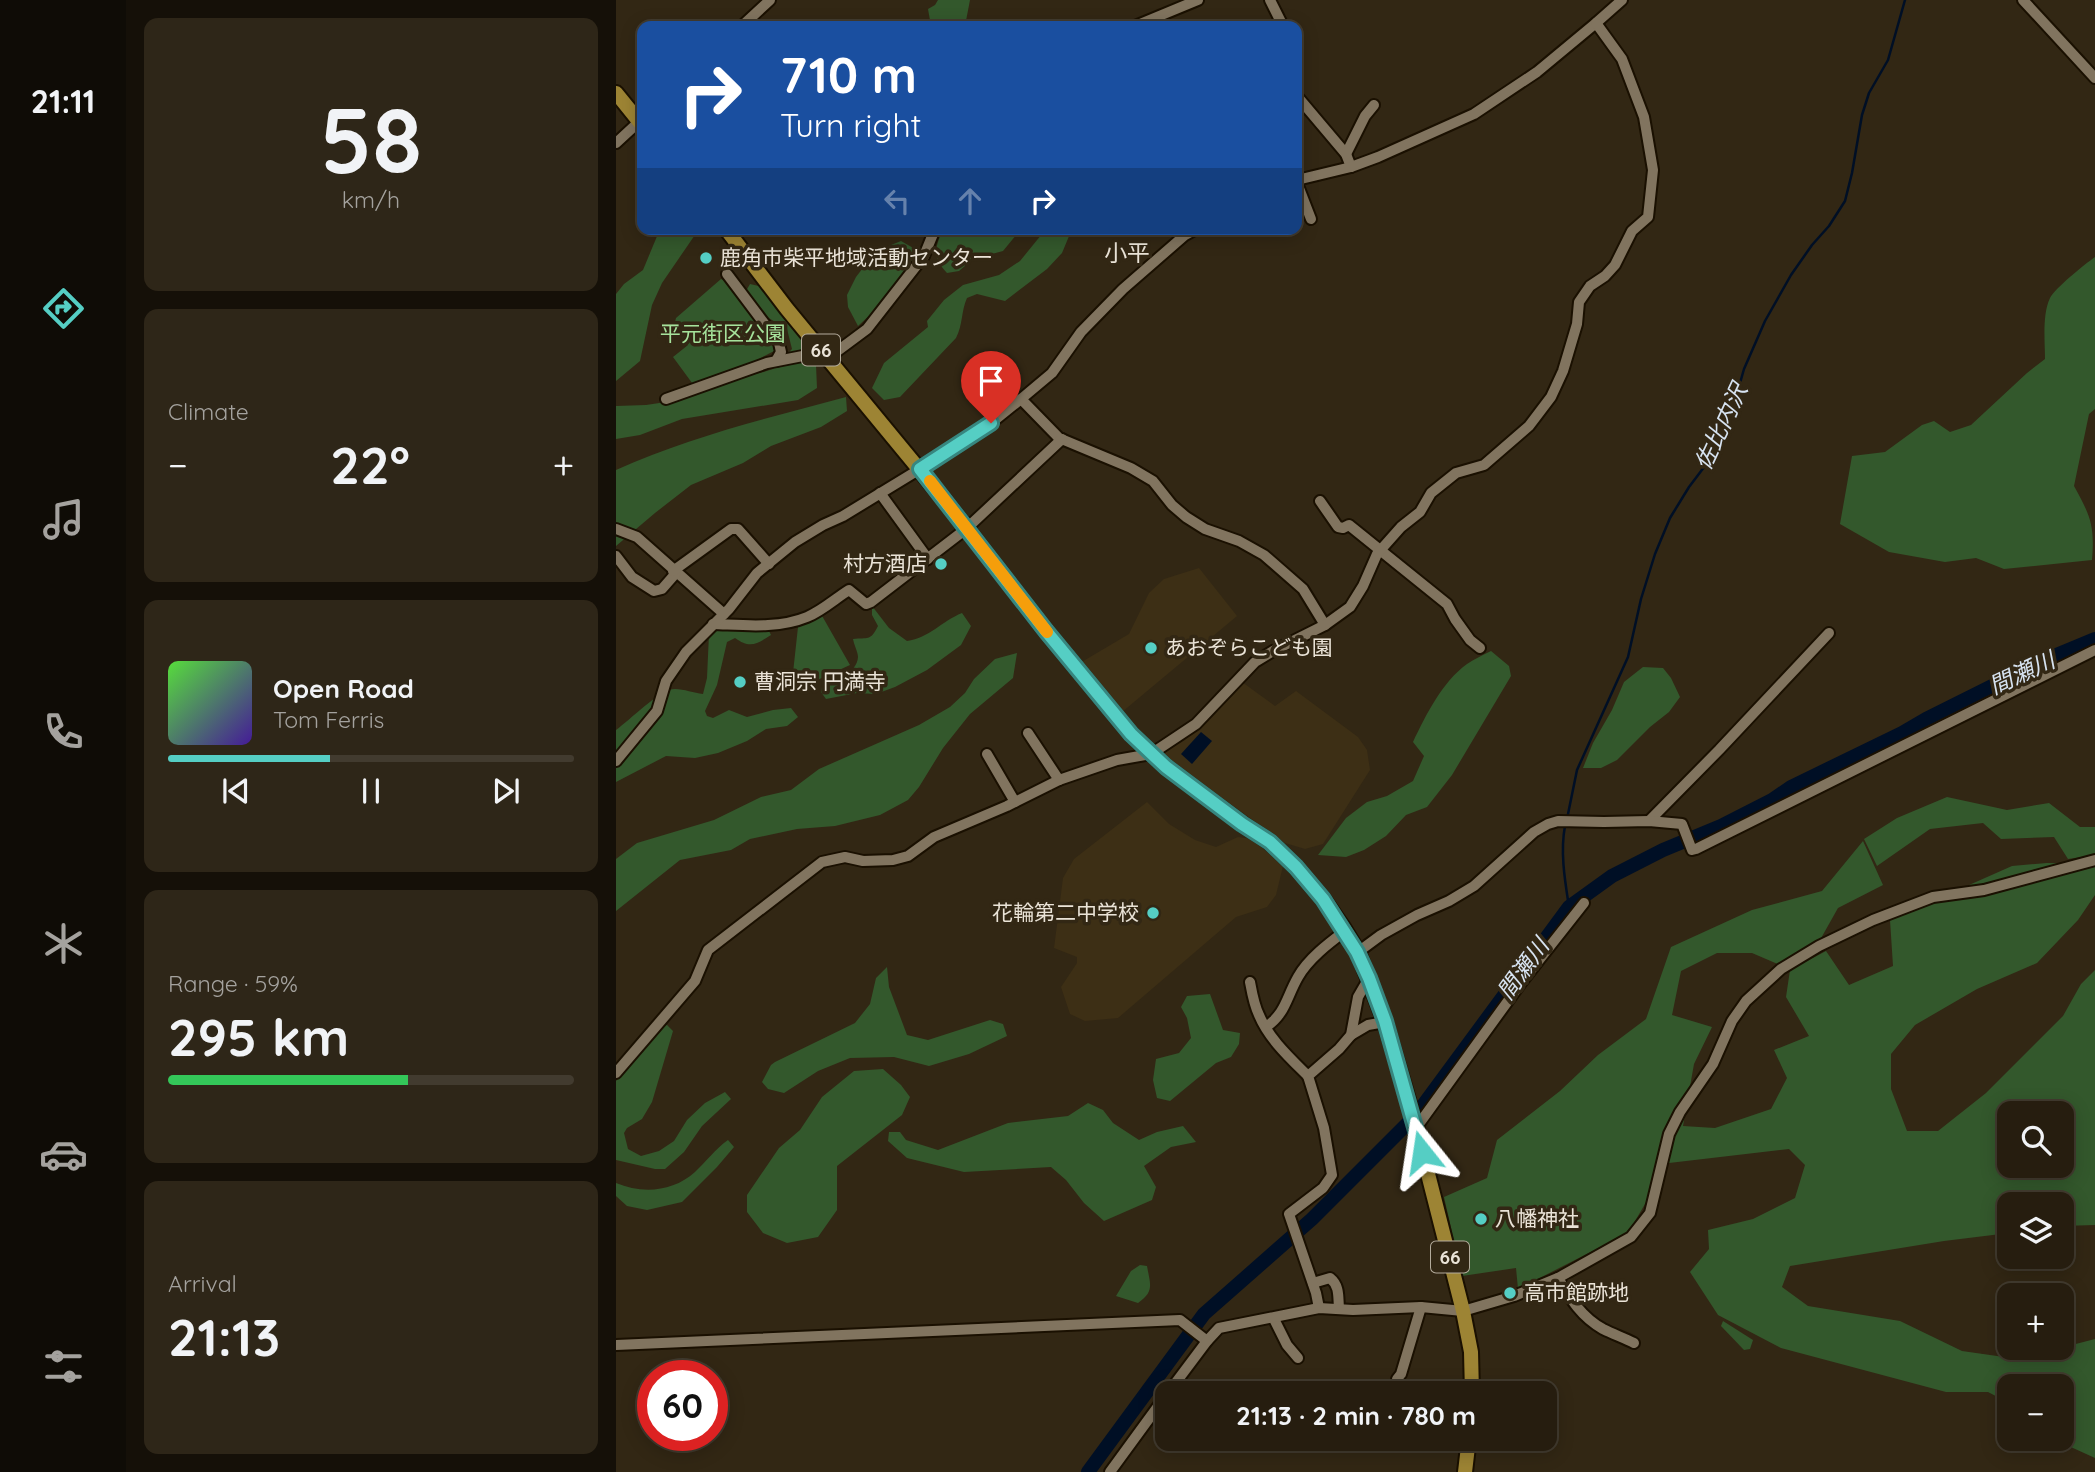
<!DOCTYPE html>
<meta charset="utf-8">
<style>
body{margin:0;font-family:Quicksand,"Noto Sans JP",sans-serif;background:#2e2618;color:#f1f3f6;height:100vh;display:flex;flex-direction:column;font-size:26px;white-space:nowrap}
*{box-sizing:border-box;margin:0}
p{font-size:23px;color:#a4a29e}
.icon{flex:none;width:38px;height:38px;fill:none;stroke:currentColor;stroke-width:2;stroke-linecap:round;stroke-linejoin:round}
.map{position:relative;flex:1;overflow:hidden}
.side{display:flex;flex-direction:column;gap:18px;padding:18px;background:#151008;width:490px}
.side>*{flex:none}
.banner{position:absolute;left:21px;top:21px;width:665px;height:214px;border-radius:14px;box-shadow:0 4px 18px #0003,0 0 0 2px #423b2f;background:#1a4fa0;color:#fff;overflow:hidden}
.fabs{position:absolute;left:1381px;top:1101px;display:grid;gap:14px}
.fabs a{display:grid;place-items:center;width:77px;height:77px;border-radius:14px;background:#261d0f;box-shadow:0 4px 18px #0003,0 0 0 2px #423b2f;font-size:35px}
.speed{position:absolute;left:21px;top:1360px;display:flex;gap:14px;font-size:35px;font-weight:700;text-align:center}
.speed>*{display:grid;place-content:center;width:91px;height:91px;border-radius:50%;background:#261d0f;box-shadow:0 4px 18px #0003,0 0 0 2px #423b2f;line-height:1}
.speed .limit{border:10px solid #d22;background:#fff;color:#111}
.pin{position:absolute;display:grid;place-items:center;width:60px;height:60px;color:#fff;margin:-72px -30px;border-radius:50% 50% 50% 0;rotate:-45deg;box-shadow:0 0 7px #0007}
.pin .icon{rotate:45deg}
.me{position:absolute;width:77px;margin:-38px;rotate:345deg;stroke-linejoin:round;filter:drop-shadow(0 0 5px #0008)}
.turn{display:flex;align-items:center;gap:24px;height:147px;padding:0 28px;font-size:32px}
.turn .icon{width:91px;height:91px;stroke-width:2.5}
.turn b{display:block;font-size:49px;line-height:60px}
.lanes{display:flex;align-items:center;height:66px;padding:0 28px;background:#0003;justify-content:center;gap:35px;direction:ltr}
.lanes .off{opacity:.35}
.big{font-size:52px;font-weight:700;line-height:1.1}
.side .card{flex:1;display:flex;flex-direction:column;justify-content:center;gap:10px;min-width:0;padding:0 24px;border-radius:14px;background:#2e2618}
.side .dial{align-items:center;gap:0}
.dial b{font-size:91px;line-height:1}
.song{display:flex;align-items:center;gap:21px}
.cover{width:84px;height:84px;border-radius:10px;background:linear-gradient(135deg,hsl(110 70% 55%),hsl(260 70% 35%))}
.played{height:7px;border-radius:4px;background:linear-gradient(90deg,#55cec4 40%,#423b2f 40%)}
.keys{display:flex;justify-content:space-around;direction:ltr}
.heat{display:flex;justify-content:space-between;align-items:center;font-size:38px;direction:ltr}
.charge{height:10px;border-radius:5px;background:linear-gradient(90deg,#34c759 59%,#423b2f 0)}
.trip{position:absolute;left:539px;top:1381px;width:402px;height:70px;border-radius:14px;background:#261d0f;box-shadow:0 4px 18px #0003,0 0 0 2px #423b2f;font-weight:700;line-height:70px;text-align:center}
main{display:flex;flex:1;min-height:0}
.tab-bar{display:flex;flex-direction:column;width:126px;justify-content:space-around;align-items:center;background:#0f0c06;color:#a4a29e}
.tab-bar .icon{width:49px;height:49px}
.tab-bar .active{color:#55cec4}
.tab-bar b{font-size:32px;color:#f1f3f6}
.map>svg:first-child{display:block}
</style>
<main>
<nav class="tab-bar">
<b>21:11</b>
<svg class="icon active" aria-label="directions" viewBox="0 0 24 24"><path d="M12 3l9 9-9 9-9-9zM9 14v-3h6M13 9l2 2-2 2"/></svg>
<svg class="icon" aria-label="music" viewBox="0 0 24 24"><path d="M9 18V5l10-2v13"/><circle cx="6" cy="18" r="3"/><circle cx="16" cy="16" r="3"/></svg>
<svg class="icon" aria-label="phone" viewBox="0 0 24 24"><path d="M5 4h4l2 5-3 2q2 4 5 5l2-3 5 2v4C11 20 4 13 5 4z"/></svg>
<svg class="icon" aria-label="climate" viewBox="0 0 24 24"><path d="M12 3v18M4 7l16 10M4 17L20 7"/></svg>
<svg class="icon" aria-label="car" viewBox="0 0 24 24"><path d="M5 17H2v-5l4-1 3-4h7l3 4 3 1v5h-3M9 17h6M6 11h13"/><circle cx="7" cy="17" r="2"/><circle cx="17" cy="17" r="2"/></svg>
<svg class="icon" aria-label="filters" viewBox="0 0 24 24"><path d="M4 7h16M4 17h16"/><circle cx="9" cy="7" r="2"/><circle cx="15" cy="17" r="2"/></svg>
</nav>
<section class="side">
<div class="card dial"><b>58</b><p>km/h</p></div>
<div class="card"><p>Climate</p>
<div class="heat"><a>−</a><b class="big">22°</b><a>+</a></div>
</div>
<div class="card">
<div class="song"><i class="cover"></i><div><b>Open Road</b><p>Tom Ferris</p></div></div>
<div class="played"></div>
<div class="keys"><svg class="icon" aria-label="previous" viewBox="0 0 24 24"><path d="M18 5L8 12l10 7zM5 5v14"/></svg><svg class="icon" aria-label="pause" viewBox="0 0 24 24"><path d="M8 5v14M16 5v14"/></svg><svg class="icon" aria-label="next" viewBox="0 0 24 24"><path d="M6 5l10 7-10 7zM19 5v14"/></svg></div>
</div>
<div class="card"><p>Range · 59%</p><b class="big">295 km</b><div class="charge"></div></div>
<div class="card"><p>Arrival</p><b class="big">21:13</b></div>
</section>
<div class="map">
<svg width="1479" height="1472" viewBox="0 0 1479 1472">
<rect width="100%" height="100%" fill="#322714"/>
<g fill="#3d2f15">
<path d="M583,568L621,616L506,712L464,663L513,634L533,593L548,579Z"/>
<path d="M626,682L659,706L680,691L742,737L751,750L754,770L707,844L689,849L669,843L545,754L569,740Z"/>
<path d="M531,802L553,824L579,840L600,847L622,837L636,839L667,866L660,895L651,907L620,917L502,1018L469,1021L454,1014L445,987L461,963V957L438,948L447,878L458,859Z"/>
</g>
<g fill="#33582c" fill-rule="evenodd">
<path d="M322,0H354L349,26H315L312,9L319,5Z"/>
<path d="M44,229H83L46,283L36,305L24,361L0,381V294L8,284L27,270Z"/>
<path d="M326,229H405L387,251L357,259L343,271L331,273C314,254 320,251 326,229Z"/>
<path d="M430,229H456L446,253L431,269L389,301L361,294L351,298C345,311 347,325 340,338L284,397L268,400L256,388L268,363L312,327L311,321L328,300L347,285L383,275L404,261Z"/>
<path d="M285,241L299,249L300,260L268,302L242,326L232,307L231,295L240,277L260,251Z"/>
<path d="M1479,257V409L1473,414L1458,486C1474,515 1479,525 1476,560L1388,569L1360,558L1329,562L1273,552L1224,524L1236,456L1269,452L1306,425L1318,421L1334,432L1355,425L1411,373L1429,359C1429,342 1426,315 1434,298C1438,289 1469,264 1479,257Z"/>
<path d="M105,279L110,281L157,340L158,351L125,368L79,387L57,357L72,345L58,326L60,318Z"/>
<path d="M134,284L147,287L194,349L200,365L201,388L182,400L66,419L24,435L0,439V406L30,405L50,402L111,377L144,373L157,369L176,349L171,329L146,314L130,291Z"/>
<path d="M230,397L231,411L205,427L155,446L127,463L75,485L39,513L0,546V470C73,437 152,418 230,397Z"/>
<path d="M256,606L273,628L291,641C313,638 326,621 346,613L355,626L345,645L311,670L279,687L260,694L241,693L210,699L205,692L206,687C219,682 241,673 242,657C242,652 238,645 237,639C252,637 254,642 262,626L256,615Z"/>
<path d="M205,614L234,665L197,682L190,688L182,689L176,682L182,627Z"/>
<path d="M99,627L153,631L155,635C141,644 134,649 119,638L111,642L101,685L89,711L91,716L97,718L113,710L131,717L157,710L175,708L182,717L171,726L150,729L131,741L102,753L79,758L50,756L0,782V730C14,720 44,689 59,689C68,689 78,693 87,694L91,678L93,634Z"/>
<path d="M875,651L893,666L895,676L836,775L811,807L790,815L770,836L748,850L730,857L702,855L730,818L751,802L771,796L797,781L808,756L797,742C810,715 826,682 851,664C858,659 867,655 875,651Z"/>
<path d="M401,653L397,678L354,714L327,748L303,787L292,800L264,815L219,826L181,829L134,839L115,850L64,860L0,911V859L21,843L98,820L145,797L175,790L203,769L303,725L334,707L349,693L358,679L379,659Z"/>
<path d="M1027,667L1047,668L1055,678L1064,697L1053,712L1034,727L1001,760L985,768H967L977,743L996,710L1008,682Z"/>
<path d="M1331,797L1391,810L1433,803L1464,827H1479V855L1452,859L1438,837L1385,839L1367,823L1314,829L1261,866L1248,839L1281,818Z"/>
<path d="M1247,841L1267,885L1222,908L1204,940L1164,965L1136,953H1101L1065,971L1056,1015L1096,1027L1078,1064L1067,1126L1099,1128L1155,1109L1171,1078L1158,1050L1193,1036L1170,997L1174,970L1210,951L1233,985L1277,966L1274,920L1396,866L1431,863L1479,864V895L1462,920L1421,963L1361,989L1299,1025L1275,1054V1089L1291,1131H1322L1370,1093L1447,1016L1465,984L1479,970V1225L1446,1226V1204H1393V1233L1328,1241L1174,1266L1166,1287L1192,1306L1284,1321L1346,1351L1402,1359L1479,1339V1458L1446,1443L1440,1439L1446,1438V1386H1393V1403L1372,1392H1330L1165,1348L1102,1315L1074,1272L1093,1249L1092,1230L1137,1219L1179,1198L1189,1165L1173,1149L1053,1163L1012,1233L902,1289L900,1268L846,1276L828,1197L871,1178L881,1140L944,1091L982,1055L1030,1019L1055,947L1136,910L1206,891ZM1393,1113H1446V1166H1393Z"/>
<path d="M271,967L273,987L291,1035L312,1040L374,1020L387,1024L391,1036L353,1054L313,1066L278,1057L234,1058L202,1071L168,1093L152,1089L146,1082L155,1065L159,1062L239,1023L254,1004L260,978Z"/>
<path d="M594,994L607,1030L624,1033L623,1044L615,1057L600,1063L554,1101L541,1098L537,1080L540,1059L563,1053L575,1038L571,1018L565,1007L571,996Z"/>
<path d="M51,1025L57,1031L36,1102L26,1119L11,1128L8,1133L12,1149L25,1156L43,1151L58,1141L71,1120L89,1103L109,1092L115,1099L86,1126L68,1152L49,1169H39L0,1160V1081L46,1026Z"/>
<path d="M267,1069L285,1085L294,1097L286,1115L221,1166V1210L202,1237L171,1243L147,1233L131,1212V1195L163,1148L184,1130L206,1097L238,1071Z"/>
<path d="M472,1103L487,1110L497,1123L523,1140L541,1132L567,1126L580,1142L555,1147L528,1166L540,1187L536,1200L488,1221L468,1203L450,1180L435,1167L348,1172L291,1158L272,1141L273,1132H284L290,1140L322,1150L392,1123L452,1116Z"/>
<path d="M112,1140L118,1147L101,1167L66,1202L31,1210L11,1206L0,1196V1183C26,1194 57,1192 79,1172C90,1162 99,1149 112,1140Z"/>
<path d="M524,1265L531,1266C534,1284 539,1291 522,1303L500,1296L515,1271Z"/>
<path d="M1107,1321L1137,1340L1134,1349L1128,1350L1105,1326Z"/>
</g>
<path fill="#000f25" d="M585,732L596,741L576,764L565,754Z"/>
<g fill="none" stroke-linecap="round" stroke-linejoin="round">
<g stroke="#000f25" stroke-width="2.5">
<path d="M951,819L961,770L1012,657L1025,599L1039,554L1054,518L1073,487L1098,454L1113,422L1128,369L1149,321L1175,275L1196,245L1213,226L1229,201L1236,173L1246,115L1253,93L1272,60L1289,0"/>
<path d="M949,826C944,852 949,881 953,907"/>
</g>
<path stroke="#000f25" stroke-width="14" d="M472,1472L588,1314L696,1219L800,1115L953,907L996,876L1047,850L1105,826L1156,800L1175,787L1286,733L1310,719L1426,661L1479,639"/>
<g stroke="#1a1001" stroke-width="14">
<g id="minor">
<path d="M654,0L667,26"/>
<path d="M1407,0L1479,78"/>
<path d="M126,26L154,0"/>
<path d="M519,26L582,0"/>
<path d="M681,96L730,154L735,167"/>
<path d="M0,143L26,119"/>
<path d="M730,154L749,116L758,105"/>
<path d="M681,180L735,167L762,157L858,114L921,72L980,23L1006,0"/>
<path d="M681,183L695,219"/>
<path d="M111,274L163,343L165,352L160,361"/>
<path d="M212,358L251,329L308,256L319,229"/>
<path d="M50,399L151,363L207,352"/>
<path d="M405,399L443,438L515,468L537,481L556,505L570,517L589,529L623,541L648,555L687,589L709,625"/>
<path d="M264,493L312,559"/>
<path d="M704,501L722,527L727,528L733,525L831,604L839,619L854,640L864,648"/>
<path d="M0,529L21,537L108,614"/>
<path d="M0,556L16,577L38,591L46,589L60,573"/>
<path d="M57,571L115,529H122L153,564"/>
<path d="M97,624C128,625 162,629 191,617C206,611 220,598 233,590L250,604L255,602L350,529L446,439"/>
<path d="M412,733L443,780"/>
<path d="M371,754L399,802"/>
<path d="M0,761L41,711L50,681L70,652L113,609L141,573L179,542L207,525L227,516L304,469L375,423L405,399L436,373L465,332L507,289L569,235L580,229"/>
<path d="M1033,821L1103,750L1213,633"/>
<path d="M742,952L765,935L801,915L833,901L858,886L918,832L932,824L942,821L988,822L1033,821L1066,824L1076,850L1080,849L1479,650"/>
<path d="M634,982C636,993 638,1005 643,1015C653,1039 674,1058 692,1076"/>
<path d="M650,1027C670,1013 670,998 682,977C692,959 713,943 729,931"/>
<path d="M735,1035L752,1025L769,1022"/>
<path d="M0,1073L79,981L92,950L206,862L229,857L247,861L277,860L292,856L318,837L391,806L443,780L501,760L535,754L580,724L639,662L657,651L709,625L734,607L747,586L761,554L785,527L804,512L815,493L840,473L868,465L913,426L935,397L947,371L961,324L963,302L974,286L989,276L999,265L1016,231L1032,217L1037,170L1028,117L1006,59L980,23"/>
<path d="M800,1128L905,983L968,903"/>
<path d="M942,1278C954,1298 965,1317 987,1329C997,1334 1008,1338 1018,1343"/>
<path d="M697,1283L714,1278C724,1286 722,1297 723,1309"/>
<path d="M703,1308L700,1293L673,1214L707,1188L716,1175L708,1128L692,1076L723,1049L735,1035L742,997L753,978"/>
<path d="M658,1319L671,1345L682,1358"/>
<path d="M0,1345L564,1320L591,1341"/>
<path d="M781,1379L785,1374L805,1307"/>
<path d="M552,1393L591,1341L603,1328L703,1308L737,1310L805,1307L847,1311L898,1296L942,1278L1015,1237L1034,1213L1053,1134L1064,1112L1097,1064L1116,1021L1130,1001L1165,969L1203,946L1257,920L1317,897L1368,890L1479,860"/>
<path d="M494,1472L551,1394"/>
</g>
</g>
<g stroke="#1a1001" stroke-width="18">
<g id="major">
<path d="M0,93L26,125"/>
<path d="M110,229L171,309L326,497L430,631L515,734L550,767L626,824L654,842L680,867L707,899L728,929L742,952L769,1022L799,1123L847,1311L855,1352L856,1393"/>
<path d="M849,1472L853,1438"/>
</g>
</g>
<use href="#minor" stroke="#81745f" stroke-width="10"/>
<use href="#major" stroke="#9d8434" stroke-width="14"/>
</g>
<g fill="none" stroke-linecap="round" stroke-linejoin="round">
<g stroke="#37867f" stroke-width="18">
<path id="route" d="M375,423L304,469L430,631L515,734L550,767L626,824L654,842L680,867L707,899L741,952L753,978L769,1021L806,1152"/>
</g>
<use href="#route" stroke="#55cec4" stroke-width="12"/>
<path stroke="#f59e0b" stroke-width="12" d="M314,481L431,632"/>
</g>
<g fill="#55cec4" stroke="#322714" stroke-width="2.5">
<circle cx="90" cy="258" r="7"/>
<circle cx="325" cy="564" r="7"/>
<circle cx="535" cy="648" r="7"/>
<circle cx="124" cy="682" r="7"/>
<circle cx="537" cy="913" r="7"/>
<circle cx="865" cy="1219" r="7"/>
<circle cx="894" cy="1293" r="7"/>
</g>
<g text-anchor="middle" stroke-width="7" stroke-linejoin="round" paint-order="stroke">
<g fill="#322714" stroke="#b3ab9c" stroke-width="2">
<rect x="186" y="334.5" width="38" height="31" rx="5"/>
<rect x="815" y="1241.5" width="38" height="31" rx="5"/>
</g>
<g font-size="19" font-weight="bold" fill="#eae3d7">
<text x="205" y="357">66</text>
<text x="834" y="1264">66</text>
</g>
<g font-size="21" fill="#eae3d7" stroke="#322714" text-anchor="start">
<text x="104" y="265">鹿角市柴平地域活動センター</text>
<text x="311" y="571" text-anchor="end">村方酒店</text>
<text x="549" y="655">あおぞらこども園</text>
<text x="138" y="689">曹洞宗 円満寺</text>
<text x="523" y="920" text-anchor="end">花輪第二中学校</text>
<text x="879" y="1226">八幡神社</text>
<text x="908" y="1300">高市館跡地</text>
</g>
<g font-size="21" fill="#a6e39c" stroke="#322714">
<text x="107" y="341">平元街区公園</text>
</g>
<g font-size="23" fill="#eae3d7" stroke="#322714">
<text x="511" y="261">小平</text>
</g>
<g font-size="23" font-style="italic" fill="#d7e3f1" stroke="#322714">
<text transform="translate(1105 427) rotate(-65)" y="8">佐比内沢</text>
<text transform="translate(1406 673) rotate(-25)" y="8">間瀬川</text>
<text transform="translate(907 969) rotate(-54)" y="8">間瀬川</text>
</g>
</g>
</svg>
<div class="fabs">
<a><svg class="icon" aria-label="search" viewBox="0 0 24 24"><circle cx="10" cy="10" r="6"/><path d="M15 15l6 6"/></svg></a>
<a><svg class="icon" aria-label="layers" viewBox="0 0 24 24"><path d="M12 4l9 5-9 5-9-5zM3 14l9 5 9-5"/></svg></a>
<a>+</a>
<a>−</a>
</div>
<div class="speed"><div class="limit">60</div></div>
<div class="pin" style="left:375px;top:423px;background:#d93025"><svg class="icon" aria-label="arrive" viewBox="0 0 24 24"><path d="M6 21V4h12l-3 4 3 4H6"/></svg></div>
<svg class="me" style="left:806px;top:1152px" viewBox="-20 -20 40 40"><path d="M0-17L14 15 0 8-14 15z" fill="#55cec4" stroke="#fff" stroke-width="4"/></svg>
<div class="trip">21:13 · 2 min · 780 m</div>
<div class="banner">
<div class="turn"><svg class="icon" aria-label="right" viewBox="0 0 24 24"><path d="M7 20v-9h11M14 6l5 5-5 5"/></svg><div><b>710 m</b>Turn right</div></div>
<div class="lanes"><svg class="icon off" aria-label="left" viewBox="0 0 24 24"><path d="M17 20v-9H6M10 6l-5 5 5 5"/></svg><svg class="icon off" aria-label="ahead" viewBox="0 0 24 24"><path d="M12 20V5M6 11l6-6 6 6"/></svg><svg class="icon" aria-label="right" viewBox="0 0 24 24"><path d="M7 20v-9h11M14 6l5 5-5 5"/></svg></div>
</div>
</div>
</main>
